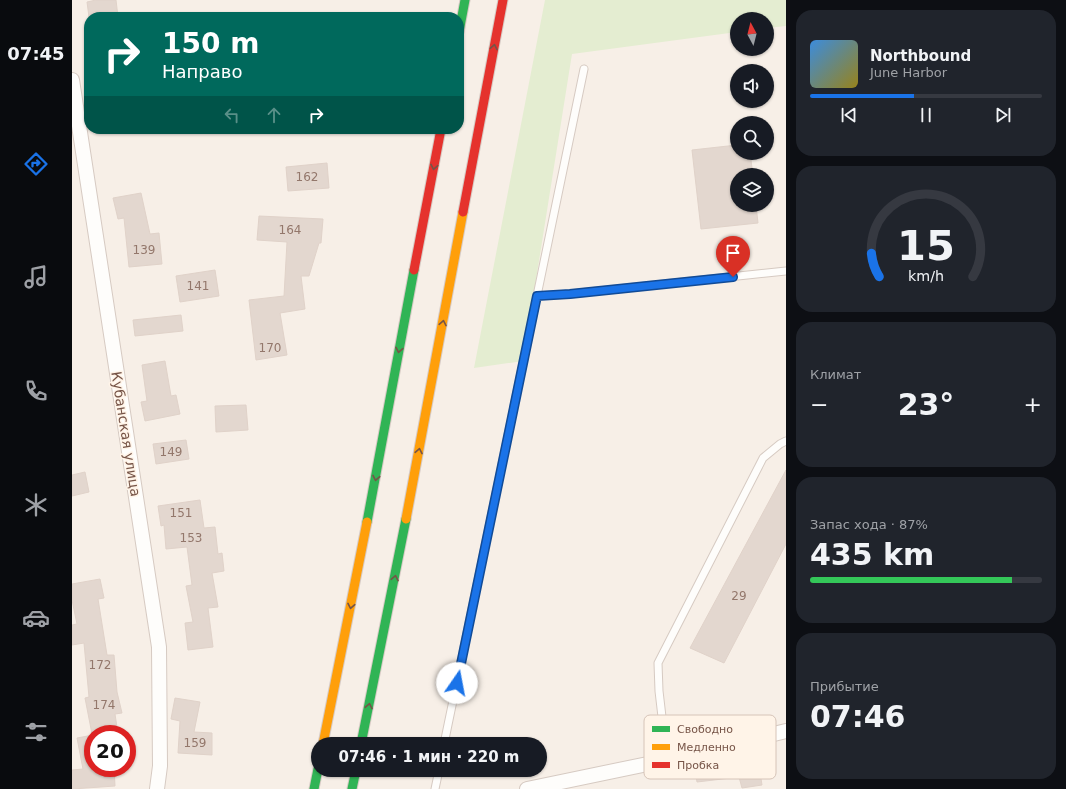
<!DOCTYPE html>
<html lang="ru">
<meta charset="utf-8">
<style>
body{margin:0;font-family:"DejaVu Sans",sans-serif;background:#20242c;color:#f1f3f6;height:100vh;display:flex;flex-direction:column;font-size:15px;white-space:nowrap}
*{box-sizing:border-box;margin:0}
p{font-size:13px;color:#9ea1a6}
.icon{flex:none;width:22px;height:22px;fill:none;stroke:currentColor;stroke-width:2;stroke-linecap:round;stroke-linejoin:round}
.map{position:relative;flex:1;overflow:hidden}
.details{display:flex;flex-direction:column;gap:10px;padding:10px;background:#0d0f14;width:280px}
.details>*{flex:none}
.guide{position:absolute;left:12px;top:12px;width:380px;height:122px;border-radius:16px;box-shadow:0 1px 3px #0004;background:#00695c;color:#fff;overflow:hidden}
.needle{width:26px;rotate:353deg}
.buttons{position:absolute;left:658px;top:12px;display:grid;gap:8px}
.buttons a{display:grid;place-items:center;width:44px;height:44px;border-radius:50%;background:#171b24;box-shadow:0 1px 3px #0004;font-size:20px}
.speed{position:absolute;left:12px;top:725px;display:flex;gap:8px;font-size:20px;font-weight:700;text-align:center}
.speed>*{display:grid;place-content:center;width:52px;height:52px;border-radius:50%;background:#171b24;box-shadow:0 1px 3px #0004;line-height:1}
.speed .limit{border:6px solid #d22;background:#fff;color:#111}
.pin{position:absolute;display:grid;place-items:center;width:34px;height:34px;color:#fff;margin:-41px -17px;border-radius:50% 50% 50% 0;rotate:-45deg;box-shadow:0 0 4px #0007}
.pin .icon{rotate:45deg}
.me{position:absolute;width:44px;margin:-22px;rotate:12deg;stroke-linejoin:round;filter:drop-shadow(0 0 3px #0008)}
.turn{display:flex;align-items:center;gap:14px;height:84px;padding:0 12px;font-size:18px}
.turn .icon{width:52px;height:52px;stroke-width:2.5}
.turn b{display:block;font-size:28px;line-height:34px}
.lanes{display:flex;align-items:center;height:38px;padding:0 12px;background:#0003;justify-content:center;gap:20px;direction:ltr}
.lanes .off{opacity:.35}
.big{font-size:30px;font-weight:600;line-height:1.1}
.details .card{flex:1;display:flex;flex-direction:column;justify-content:center;gap:6px;min-width:0;padding:0 14px;border-radius:16px;background:#20242c}
.details .dial{align-items:center;gap:0}
.dial svg{height:104px;overflow:visible;fill:none;stroke:#363941;stroke-width:7;stroke-linecap:round;text-anchor:middle}
.dial text{fill:#f1f3f6;stroke:none}
.song{display:flex;align-items:center;gap:12px}
.cover{width:48px;height:48px;border-radius:6px;background:linear-gradient(135deg,hsl(210 70% 55%),hsl(50 70% 35%))}
.played{height:4px;border-radius:2px;background:linear-gradient(90deg,#1a73e8 45%,#363941 45%)}
.keys{display:flex;justify-content:space-around;direction:ltr}
.heat{display:flex;justify-content:space-between;align-items:center;font-size:22px;direction:ltr}
.charge{height:6px;border-radius:3px;background:linear-gradient(90deg,#34c759 87%,#363941 0)}
.trip{position:absolute;left:239px;top:737px;width:236px;height:40px;border-radius:20px;background:#171b24;box-shadow:0 1px 3px #0004;font-weight:600;line-height:40px;text-align:center}
main{display:flex;flex:1;min-height:0}
.tab-bar{display:flex;flex-direction:column;width:72px;justify-content:space-around;align-items:center;background:#090b0e;color:#9ea1a6}
.tab-bar .icon{width:28px;height:28px}
.tab-bar .on{color:#1a73e8}
.tab-bar b{font-size:18px;color:#f1f3f6}
.map>svg:first-child{display:block}
</style>
<main>
<nav class="tab-bar">
<b>07:45</b>
<svg class="icon on" aria-label="directions" viewBox="0 0 24 24"><path d="M12 3l9 9-9 9-9-9zM9 14v-3h6M13 9l2 2-2 2"/></svg>
<svg class="icon" aria-label="music" viewBox="0 0 24 24"><path d="M9 18V5l10-2v13"/><circle cx="6" cy="18" r="3"/><circle cx="16" cy="16" r="3"/></svg>
<svg class="icon" aria-label="phone" viewBox="0 0 24 24"><path d="M5 4h4l2 5-3 2q2 4 5 5l2-3 5 2v4C11 20 4 13 5 4z"/></svg>
<svg class="icon" aria-label="climate" viewBox="0 0 24 24"><path d="M12 3v18M4 7l16 10M4 17L20 7"/></svg>
<svg class="icon" aria-label="car" viewBox="0 0 24 24"><path d="M5 17H2v-5l4-1 3-4h7l3 4 3 1v5h-3M9 17h6M6 11h13"/><circle cx="7" cy="17" r="2"/><circle cx="17" cy="17" r="2"/></svg>
<svg class="icon" aria-label="filters" viewBox="0 0 24 24"><path d="M4 7h16M4 17h16"/><circle cx="9" cy="7" r="2"/><circle cx="15" cy="17" r="2"/></svg>
</nav>
<div class="map">
<svg width="714" height="789" viewBox="0 0 714 789">
<rect width="100%" height="100%" fill="#f7efe7"/>
<path fill="#e4edd1" d="M473,0H714V26L695,28V19H665V32L500,54L451,361L402,368Z"/>
<g fill="#e3d7cf" stroke="#e0d2c9">
<path d="M24,0H44L46,17H17L15,2Z"/>
<path d="M665,145V153H678L681,175H665V205H684L686,223L629,229L620,150Z"/>
<path d="M255,163L257,188L216,191L214,167Z"/>
<path d="M69,193L78,234L87,233L90,264L57,267L52,218L46,219L41,198Z"/>
<path d="M187,216L251,219L249,243H247L237,276H229L233,309L208,313L215,355L184,360L177,300L212,296L215,242L185,240Z"/>
<path d="M143,270L147,296L108,302L104,276Z"/>
<path d="M109,315L111,331L63,336L61,320Z"/>
<path d="M93,361L99,396L104,395L108,414L73,421L69,402L75,401L70,365Z"/>
<path d="M174,405L176,430L144,432L143,406Z"/>
<path d="M114,440L117,459L84,464L81,444Z"/>
<path d="M714,470V544L652,663L618,648Z"/>
<path d="M13,472L17,492L0,496V475Z"/>
<path d="M128,500L132,528L143,527L146,554L150,553L152,571L140,573L146,607L136,608L141,647L116,650L113,623L121,622L114,586L120,585L115,547L94,549L92,525L89,526L86,506Z"/>
<path d="M28,579L32,598L26,599L35,655H42L45,692L50,713L43,714L46,734H20L13,698L17,697L12,643L0,645V625L5,624L0,600V584Z"/>
<path d="M103,698L128,702L122,732L140,733V755L106,753L108,721L99,719Z"/>
<path d="M21,735V768H42L43,786L0,789V770L11,769L5,738Z"/>
<path d="M686,759L690,785L670,788L667,777L625,782L623,770Z"/>
</g>
<g fill="none" stroke-linecap="round" stroke-linejoin="round">
<g stroke="#d6cac2" stroke-width="9">
<g id="lane">
<path d="M465,296L498,294L714,271"/>
<path d="M372,744L512,69"/>
<path d="M595,760L587,691L586,663L691,458L708,444L714,441"/>
<path d="M363,789L367,770"/>
</g>
</g>
<g stroke="#d6cac2" stroke-width="16">
<g id="street">
<path d="M0,80L87,647L88,766L85,789"/>
<path d="M455,789L595,760L714,731"/>
</g>
</g>
<g stroke="#d6cac4" stroke-width="11">
<g id="fast">
<path d="M387,32L393,0"/>
<path d="M295,522L342,270"/>
<path d="M289,744L334,519"/>
<path d="M242,789L246,769"/>
<path d="M280,789L284,770"/>
</g>
</g>
<g stroke="#d6cac4" stroke-width="11">
<g id="slow">
<path d="M334,519L391,212"/>
<path d="M251,744L295,522"/>
</g>
</g>
<g stroke="#d6cac4" stroke-width="11">
<g id="jam">
<path d="M391,212L431,0"/>
<path d="M342,270L369,129"/>
</g>
</g>
<use href="#lane" stroke="#fefdfb" stroke-width="7"/>
<use href="#street" stroke="#fefdfb" stroke-width="14"/>
<use href="#fast" stroke="#30b455" stroke-width="9"/>
<use href="#slow" stroke="#ff9f0a" stroke-width="9"/>
<use href="#jam" stroke="#e5322d" stroke-width="9"/>
</g>
<defs><path id="oneway-chevron" d="M-2-3.5L2.5 0L-2 3.5" fill="none" stroke-width="1.6" stroke-linecap="round" stroke-linejoin="round"/></defs>
<g stroke="#765447">
<use href="#oneway-chevron" transform="translate(422 47) rotate(-79)"/>
<use href="#oneway-chevron" transform="translate(362 167) rotate(101)"/>
<use href="#oneway-chevron" transform="translate(371 323) rotate(-79)"/>
<use href="#oneway-chevron" transform="translate(327 350) rotate(101)"/>
<use href="#oneway-chevron" transform="translate(347 451) rotate(-79)"/>
<use href="#oneway-chevron" transform="translate(304 478) rotate(101)"/>
<use href="#oneway-chevron" transform="translate(323 578) rotate(-79)"/>
<use href="#oneway-chevron" transform="translate(279 606) rotate(101)"/>
<use href="#oneway-chevron" transform="translate(297 706) rotate(-79)"/>
</g>
<g fill="none" stroke-linecap="round" stroke-linejoin="round">
<g stroke="#114b97" stroke-width="10">
<path id="route" d="M385,683L465,296L498,294L661,277"/>
</g>
<use href="#route" stroke="#1a73e8" stroke-width="7"/>
</g>
<g text-anchor="middle" stroke-width="3" stroke-linejoin="round" paint-order="stroke">
<g font-size="12" fill="#93776b">
<text x="235" y="181">162</text>
<text x="218" y="234">164</text>
<text x="72" y="254">139</text>
<text x="126" y="290">141</text>
<text x="198" y="352">170</text>
<text x="99" y="456">149</text>
<text x="109" y="517">151</text>
<text x="119" y="542">153</text>
<text x="667" y="600">29</text>
<text x="28" y="669">172</text>
<text x="32" y="709">174</text>
<text x="123" y="747">159</text>
</g>
<g font-size="14" fill="#765447" stroke="#fff4e8">
<text transform="translate(54 434) rotate(81)" y="5">Кубанская улица</text>
</g>
</g>
<rect x="572" y="715" width="132" height="64" rx="6" fill="#fff4e8" stroke="#d6c4b8" stroke-width="1"/>
<rect x="580" y="726" width="18" height="6" fill="#30b455"/>
<rect x="580" y="744" width="18" height="6" fill="#ff9f0a"/>
<rect x="580" y="762" width="18" height="6" fill="#e5322d"/>
<g font-size="11" fill="#765447">
<text x="605" y="733">Свободно</text>
<text x="605" y="751">Медленно</text>
<text x="605" y="769">Пробка</text>
</g>
</svg>
<div class="buttons">
<a><svg class="needle" viewBox="-14 -14 28 28"><path d="M0-13l5 13h-10z" fill="#e53935"/><path d="M0 13l5-13h-10z" fill="#9ea1a6"/></svg></a>
<a><svg class="icon" aria-label="sound" viewBox="0 0 24 24"><path d="M4 9h4l5-4v14l-5-4H4zM17 9q2 3 0 6"/></svg></a>
<a><svg class="icon" aria-label="search" viewBox="0 0 24 24"><circle cx="10" cy="10" r="6"/><path d="M15 15l6 6"/></svg></a>
<a><svg class="icon" aria-label="layers" viewBox="0 0 24 24"><path d="M12 4l9 5-9 5-9-5zM3 14l9 5 9-5"/></svg></a>
</div>
<div class="speed"><div class="limit">20</div></div>
<div class="pin" style="left:661px;top:277px;background:#d93025"><svg class="icon" aria-label="arrive" viewBox="0 0 24 24"><path d="M6 21V4h12l-3 4 3 4H6"/></svg></div>
<svg class="me" style="left:385px;top:683px" viewBox="-20 -20 40 40"><circle r="19" fill="#fff"/><path d="M0-13L10 11 0 6-10 11z" fill="#1a73e8"/></svg>
<div class="trip">07:46 · 1 мин · 220 m</div>
<div class="guide">
<div class="turn"><svg class="icon" aria-label="right" viewBox="0 0 24 24"><path d="M7 20v-9h11M14 6l5 5-5 5"/></svg><div><b>150 m</b>Направо</div></div>
<div class="lanes"><svg class="icon off" aria-label="left" viewBox="0 0 24 24"><path d="M17 20v-9H6M10 6l-5 5 5 5"/></svg><svg class="icon off" aria-label="ahead" viewBox="0 0 24 24"><path d="M12 20V5M6 11l6-6 6 6"/></svg><svg class="icon" aria-label="right" viewBox="0 0 24 24"><path d="M7 20v-9h11M14 6l5 5-5 5"/></svg></div>
</div>
</div>
<section class="details">
<div class="card">
<div class="song"><i class="cover"></i><div><b>Northbound</b><p>June Harbor</p></div></div>
<div class="played"></div>
<div class="keys"><svg class="icon" aria-label="previous" viewBox="0 0 24 24"><path d="M18 5L8 12l10 7zM5 5v14"/></svg><svg class="icon" aria-label="pause" viewBox="0 0 24 24"><path d="M8 5v14M16 5v14"/></svg><svg class="icon" aria-label="next" viewBox="0 0 24 24"><path d="M6 5l10 7-10 7zM19 5v14"/></svg></div>
</div>
<div class="card dial"><svg viewBox="0 0 100 80">
<path d="M14 69A42 42 0 1 1 86 69"/>
<path d="M14 69A42 42 0 0 1 8 51" stroke="#1a73e8"/>
<text x="50" y="56" font-size="32" font-weight="700">15</text>
<text x="50" y="72" font-size="11">km/h</text>
</svg></div>
<div class="card"><p>Климат</p>
<div class="heat"><a>−</a><b class="big">23°</b><a>+</a></div>
</div>
<div class="card"><p>Запас хода · 87%</p><b class="big">435 km</b><div class="charge"></div></div>
<div class="card"><p>Прибытие</p><b class="big">07:46</b></div>
</section>
</main>
